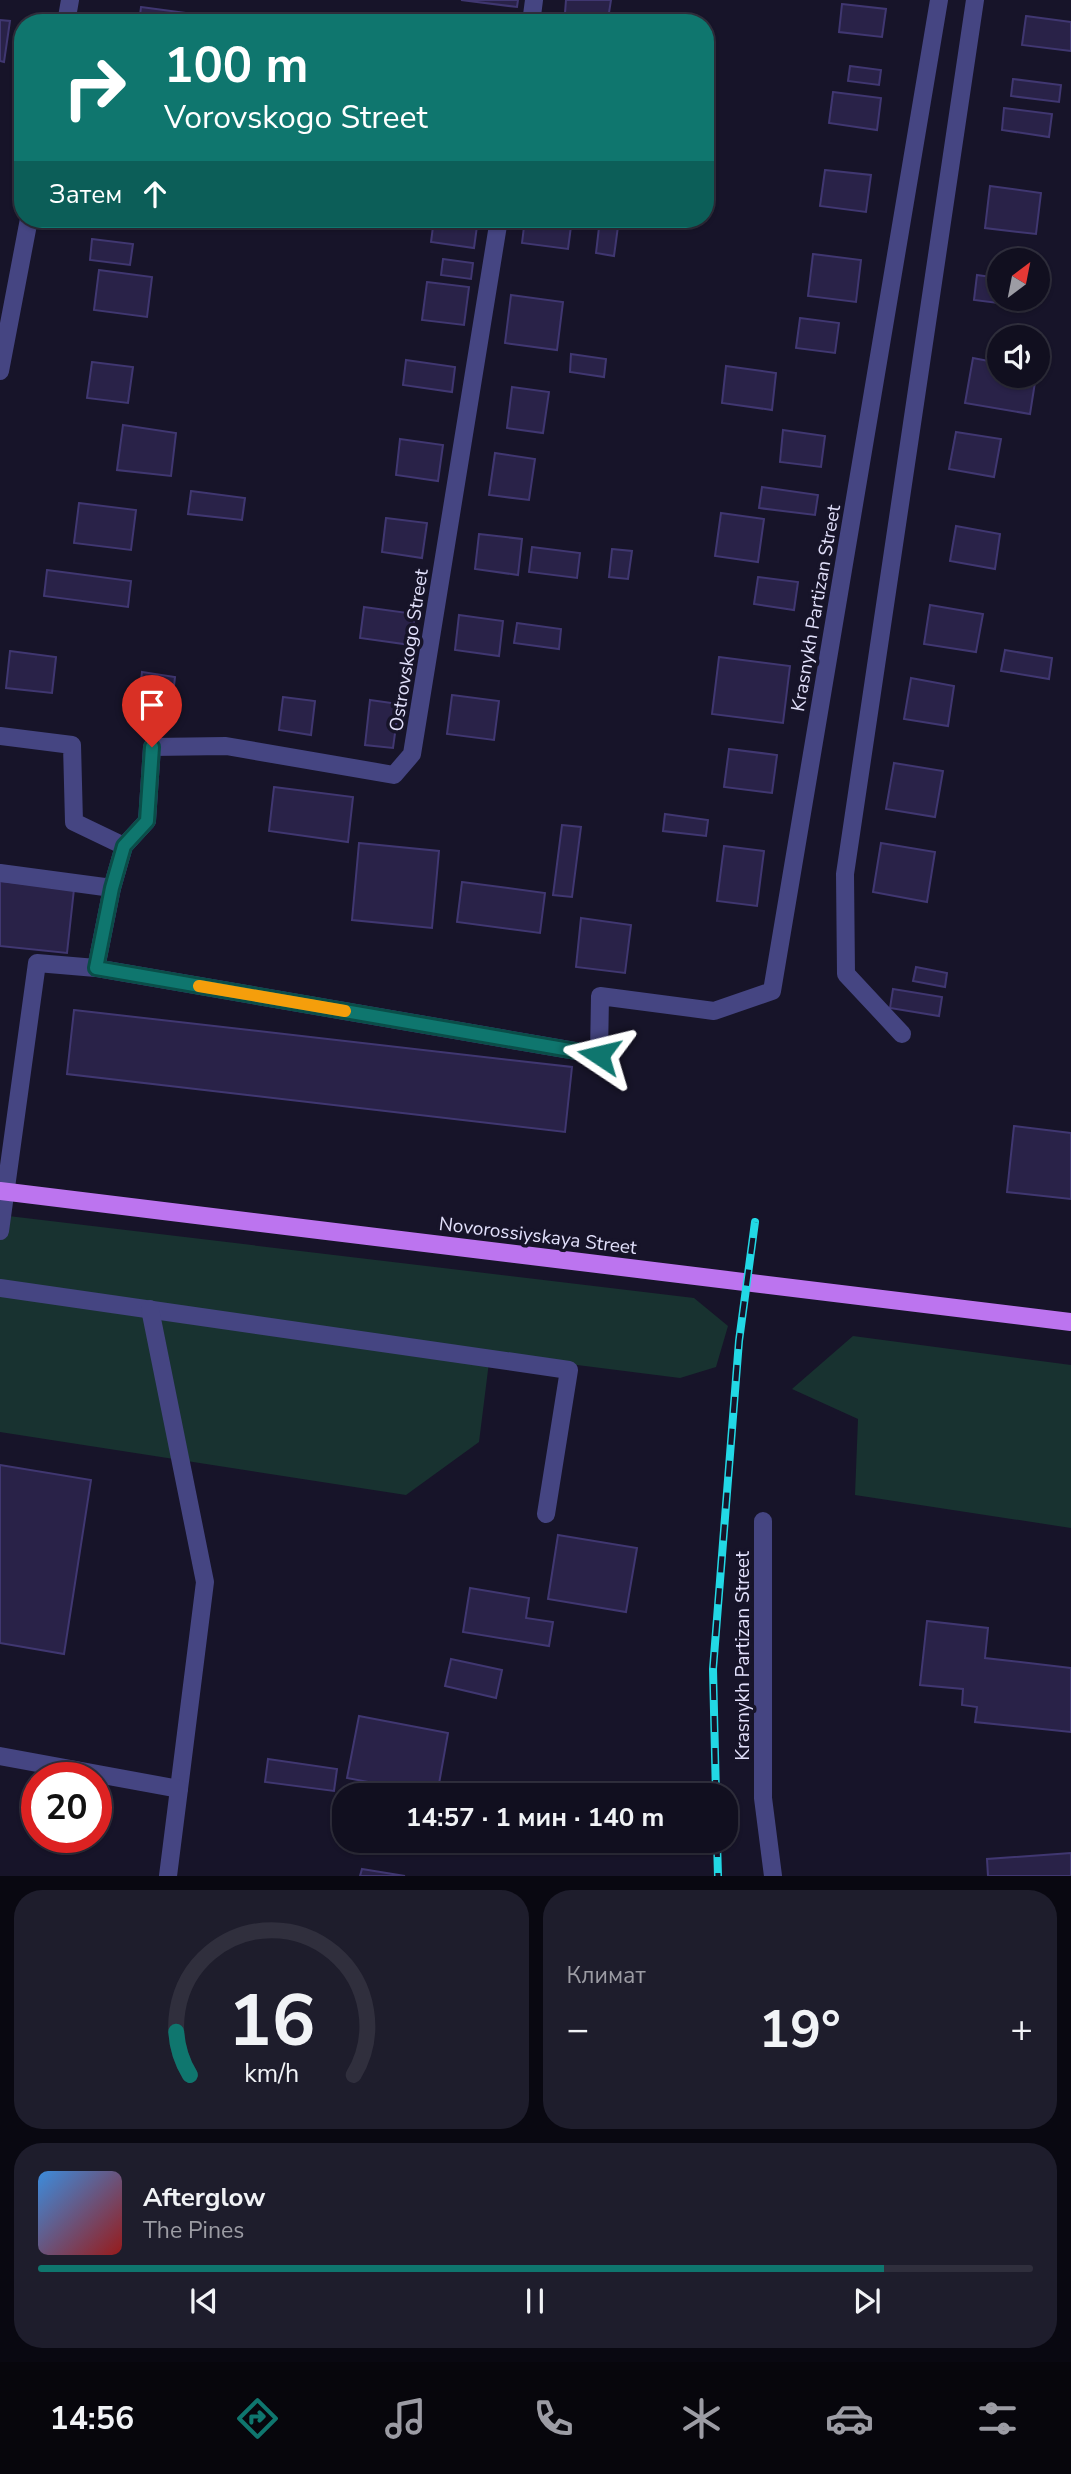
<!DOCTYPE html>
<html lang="ru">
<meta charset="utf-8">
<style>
body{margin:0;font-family:"Nunito Sans",sans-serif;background:#1e1d2c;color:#f1f3f6;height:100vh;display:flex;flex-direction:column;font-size:26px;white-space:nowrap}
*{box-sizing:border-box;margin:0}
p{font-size:23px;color:#9c9ca4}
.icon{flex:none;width:38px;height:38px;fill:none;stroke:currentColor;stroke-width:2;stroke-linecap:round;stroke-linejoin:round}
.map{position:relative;height:1876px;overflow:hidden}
.drawer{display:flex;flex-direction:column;gap:14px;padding:14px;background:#090811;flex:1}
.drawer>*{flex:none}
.hud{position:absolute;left:14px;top:14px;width:700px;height:214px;border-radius:28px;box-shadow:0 2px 5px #0004,0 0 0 2px #302f3d;background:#0f766e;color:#fff;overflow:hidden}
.needle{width:46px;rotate:32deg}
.buttons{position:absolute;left:987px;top:248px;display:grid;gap:14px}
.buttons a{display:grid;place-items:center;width:63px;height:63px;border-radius:50%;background:#110f1f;box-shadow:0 2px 5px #0004,0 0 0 2px #302f3d;font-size:35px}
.speed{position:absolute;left:21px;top:1762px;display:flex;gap:14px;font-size:35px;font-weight:700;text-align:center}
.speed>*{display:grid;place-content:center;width:91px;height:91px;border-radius:50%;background:#110f1f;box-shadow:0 2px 5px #0004,0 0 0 2px #302f3d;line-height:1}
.speed .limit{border:10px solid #d22;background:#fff;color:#111}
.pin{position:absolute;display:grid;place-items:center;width:60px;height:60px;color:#fff;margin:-72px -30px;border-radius:50% 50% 50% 0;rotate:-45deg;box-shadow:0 0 7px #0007}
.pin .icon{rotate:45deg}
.me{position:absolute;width:77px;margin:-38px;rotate:280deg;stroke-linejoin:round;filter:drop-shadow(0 0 5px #0008)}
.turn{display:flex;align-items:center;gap:24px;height:147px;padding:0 35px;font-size:32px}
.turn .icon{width:91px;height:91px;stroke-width:2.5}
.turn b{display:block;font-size:49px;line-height:60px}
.then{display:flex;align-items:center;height:66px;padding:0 35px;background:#0003;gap:14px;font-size:26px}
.big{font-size:52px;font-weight:700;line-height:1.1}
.drawer .widget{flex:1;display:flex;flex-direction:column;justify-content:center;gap:10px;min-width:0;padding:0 24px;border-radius:28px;background:#1e1d2c}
.drawer .dial{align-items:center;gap:0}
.dial svg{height:182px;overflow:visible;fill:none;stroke:#302f3d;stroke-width:7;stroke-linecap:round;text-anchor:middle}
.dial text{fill:#f1f3f6;stroke:none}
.song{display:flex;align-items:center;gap:21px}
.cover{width:84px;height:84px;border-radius:10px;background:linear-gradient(135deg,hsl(210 70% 55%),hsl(0 70% 35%))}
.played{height:7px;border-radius:4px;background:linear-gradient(90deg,#0f766e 85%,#302f3d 85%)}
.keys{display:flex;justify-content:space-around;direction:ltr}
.heat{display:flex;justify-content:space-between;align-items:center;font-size:38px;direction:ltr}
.drawer .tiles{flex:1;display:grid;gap:14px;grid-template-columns:1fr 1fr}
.widget:last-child{grid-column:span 2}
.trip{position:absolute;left:332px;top:1783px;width:406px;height:70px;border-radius:28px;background:#110f1f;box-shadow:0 2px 5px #0004,0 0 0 2px #302f3d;font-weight:700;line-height:70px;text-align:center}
.dock{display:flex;height:112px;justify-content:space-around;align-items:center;background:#07060c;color:#9c9ca4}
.dock .icon{width:49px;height:49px}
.dock .active{color:#0f766e}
.dock b{font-size:32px;color:#f1f3f6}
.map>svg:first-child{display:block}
</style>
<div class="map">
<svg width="1071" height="1876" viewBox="0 0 1071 1876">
<rect width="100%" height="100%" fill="#171429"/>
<g fill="#183230">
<path d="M0,1215L694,1298L728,1326L716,1367L680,1378L490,1354L479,1442L406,1495L0,1432Z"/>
<path d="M853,1336L1071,1365V1528L855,1495L858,1419L792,1389Z"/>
</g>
<g fill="#292248" stroke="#403771" stroke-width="2">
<path d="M461,0H518L517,7Z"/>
<path d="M566,0H611L608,19L565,13Z"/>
<path d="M842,4L886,9L882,37L839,32Z"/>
<path d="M141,7L194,14L192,23H139Z"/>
<path d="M1026,16L1071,22V51L1022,45Z"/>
<path d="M0,20L10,21L4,62L0,61Z"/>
<path d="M850,66L881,70L879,85L848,81Z"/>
<path d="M1013,79L1061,85L1059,102L1011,96Z"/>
<path d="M833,92L881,98L877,130L829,123Z"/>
<path d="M1004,108L1052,114L1049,137L1002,130Z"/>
<path d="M825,170L871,175L866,212L820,206Z"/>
<path d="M990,186L1041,193L1036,234L985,228Z"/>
<path d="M434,219H478L474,248L431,242Z"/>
<path d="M525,219H572L568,249L522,243Z"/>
<path d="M600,219H619L614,256L596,253Z"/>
<path d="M92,239L133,244L130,265L90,260Z"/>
<path d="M813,254L861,260L856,302L808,296Z"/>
<path d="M443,259L473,263L471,279L441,275Z"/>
<path d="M99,270L152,277L147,317L94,310Z"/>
<path d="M977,275L999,278V299H1030L1029,307L974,300Z"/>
<path d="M427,282L469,287L464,325L422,320Z"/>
<path d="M511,295L563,302L557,350L505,343Z"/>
<path d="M800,318L839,323L835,353L796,348Z"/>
<path d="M571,354L606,359L604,377L570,372Z"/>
<path d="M973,358L999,363V376H1036L1030,414L965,403Z"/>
<path d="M406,360L455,367L452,392L403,385Z"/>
<path d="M92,362L133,367L128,403L87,398Z"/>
<path d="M726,366L776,373L772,410L722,403Z"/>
<path d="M512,387L549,392L543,433L507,428Z"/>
<path d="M123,425L176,433L171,476L117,470Z"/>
<path d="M783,430L825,436L821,467L780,462Z"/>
<path d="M956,432L1001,439L994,477L949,469Z"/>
<path d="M400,439L443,445L438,481L396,475Z"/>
<path d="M495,453L535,459L529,500L489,495Z"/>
<path d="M762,487L818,495L815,515L759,508Z"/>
<path d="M191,491L245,498L242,520L188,514Z"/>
<path d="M79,503L136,510L131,550L74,543Z"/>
<path d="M721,513L764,519L758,562L715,556Z"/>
<path d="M386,518L427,523L422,558L382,552Z"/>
<path d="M956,526L1000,534L995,569L950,561Z"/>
<path d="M479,534L522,539L518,575L475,569Z"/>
<path d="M532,547L580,553L577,578L529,572Z"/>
<path d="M612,549L632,551L628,579L609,577Z"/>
<path d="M47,570L131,581L128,607L44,596Z"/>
<path d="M758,577L798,582L794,610L754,604Z"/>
<path d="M930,605L983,614L976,652L924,644Z"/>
<path d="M364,607L415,614L411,645L360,638Z"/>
<path d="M459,615L503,621L499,656L455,650Z"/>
<path d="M517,623L561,629L559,649L514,643Z"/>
<path d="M1005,650L1052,658L1049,679L1001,671Z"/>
<path d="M10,651L56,657L52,693L6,688Z"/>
<path d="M719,657L790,666L783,723L712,714Z"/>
<path d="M142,672L175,677L172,703L139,699Z"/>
<path d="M911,678L954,686L948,726L904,719Z"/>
<path d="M452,695L499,701L494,740L447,734Z"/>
<path d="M283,697L315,701L311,735L279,730Z"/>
<path d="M370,700L399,704L393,748L365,745Z"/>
<path d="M729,749L777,755L772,793L724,787Z"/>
<path d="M894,763L943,771L935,817L886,809Z"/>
<path d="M274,787L353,797L348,842L269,831Z"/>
<path d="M665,814L708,820L706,836L663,831Z"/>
<path d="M562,825L581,827L572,897L553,895Z"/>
<path d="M359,843L439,851L432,928L352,920Z"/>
<path d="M881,843L935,852L927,902L873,892Z"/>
<path d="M724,846L764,851L757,906L717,901Z"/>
<path d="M0,881L74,889L67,953L0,946Z"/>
<path d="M462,882L545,893L540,933L457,922Z"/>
<path d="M581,918L631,925L625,973L576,967Z"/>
<path d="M916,967L947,973L945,987L913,981Z"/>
<path d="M893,989L942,997L939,1016L890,1008Z"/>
<path d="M74,1010L572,1067L565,1132L67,1074Z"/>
<path d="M1014,1126L1071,1133V1199L1007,1192Z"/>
<path d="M0,1465L91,1480L64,1654L0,1643Z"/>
<path d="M558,1535L637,1548L626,1612L548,1599Z"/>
<path d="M470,1588L529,1598L526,1618L553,1622L549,1646L463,1632Z"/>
<path d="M927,1621L988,1628L985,1658L1071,1668V1732L975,1722L977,1707L962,1705L963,1689L920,1685Z"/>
<path d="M451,1659L502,1670L496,1698L445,1686Z"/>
<path d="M359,1716L448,1733L437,1795L347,1778Z"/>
<path d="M268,1759L337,1769L334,1791L265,1782Z"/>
<path d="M1071,1853V1876H988L987,1859Z"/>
<path d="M362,1869L405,1876H360Z"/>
</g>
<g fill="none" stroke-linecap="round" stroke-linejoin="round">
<g stroke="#454582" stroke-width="18">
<path d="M66,23L70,0"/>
<path d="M531,23L534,0"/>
<path d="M0,371L29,219"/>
<path d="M0,736L72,745L74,822L124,846L112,888L96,968L37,963L0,1231"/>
<path d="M124,846L147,821L152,747L226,746L394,775L412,754L499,219"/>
<path d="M0,873L112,888"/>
<path d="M96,968L599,1055L600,996L714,1011L772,991L939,0"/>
<path d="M902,1034L846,974L845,874L975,0"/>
<path d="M0,1288L569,1370L546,1514"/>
<path d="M150,1309L205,1582L179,1789"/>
<path d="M0,1756L179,1789L168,1876"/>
</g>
<path stroke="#454582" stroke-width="18" d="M763,1521V1798L773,1876"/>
<path stroke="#bc74ef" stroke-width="18" d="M0,1191L1071,1322"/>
<g stroke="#22d8e5" stroke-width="8">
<g id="rail">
<path d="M716,1796L713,1669L739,1341L755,1222"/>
<path d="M717,1841L718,1876"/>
</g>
</g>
<use href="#rail" stroke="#171429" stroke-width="5" stroke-dasharray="16" stroke-linecap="butt"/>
</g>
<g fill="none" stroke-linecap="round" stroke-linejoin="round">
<g stroke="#0a4d48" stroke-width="18">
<path id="route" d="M152,747L147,821L124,846L112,888L96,968L599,1055"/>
</g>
<use href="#route" stroke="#0f766e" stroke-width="12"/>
<path stroke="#f59e0b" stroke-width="12" d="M199,986L345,1011"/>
</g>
<g text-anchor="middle" stroke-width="7" stroke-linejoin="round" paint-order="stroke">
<g font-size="19" fill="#e2e0fb" stroke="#171429">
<text transform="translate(815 608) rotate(-80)" y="7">Krasnykh Partizan Street</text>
<text transform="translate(408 650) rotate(-81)" y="7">Ostrovskogo Street</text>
<text transform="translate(538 1235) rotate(7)" y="7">Novorossiyskaya Street</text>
<text transform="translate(742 1656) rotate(-90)" y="7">Krasnykh Partizan Street</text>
</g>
</g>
</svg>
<div class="buttons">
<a><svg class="needle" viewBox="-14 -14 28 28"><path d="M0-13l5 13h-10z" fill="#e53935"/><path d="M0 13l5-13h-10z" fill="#9c9ca4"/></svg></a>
<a><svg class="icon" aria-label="sound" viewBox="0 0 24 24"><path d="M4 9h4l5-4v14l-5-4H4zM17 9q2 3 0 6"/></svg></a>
</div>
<div class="speed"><div class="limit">20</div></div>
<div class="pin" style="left:152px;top:747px;background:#d93025"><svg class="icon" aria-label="arrive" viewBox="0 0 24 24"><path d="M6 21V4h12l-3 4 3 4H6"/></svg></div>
<svg class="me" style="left:599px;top:1055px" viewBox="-20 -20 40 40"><path d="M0-17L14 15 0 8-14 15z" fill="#0f766e" stroke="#fff" stroke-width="4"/></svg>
<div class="trip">14:57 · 1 мин · 140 m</div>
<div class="hud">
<div class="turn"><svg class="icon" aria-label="right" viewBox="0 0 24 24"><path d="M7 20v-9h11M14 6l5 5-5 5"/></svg><div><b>100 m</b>Vorovskogo Street</div></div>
<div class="then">Затем<svg class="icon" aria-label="ahead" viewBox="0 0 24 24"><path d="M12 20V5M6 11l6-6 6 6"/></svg></div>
</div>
</div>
<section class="drawer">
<div class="tiles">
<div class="widget dial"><svg viewBox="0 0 100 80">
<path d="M14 69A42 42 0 1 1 86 69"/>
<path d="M14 69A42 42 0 0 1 8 50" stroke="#0f766e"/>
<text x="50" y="56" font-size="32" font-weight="700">16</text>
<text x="50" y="72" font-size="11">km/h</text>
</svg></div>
<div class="widget"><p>Климат</p>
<div class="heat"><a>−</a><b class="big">19°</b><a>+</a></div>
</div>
<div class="widget">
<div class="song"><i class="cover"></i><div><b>Afterglow</b><p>The Pines</p></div></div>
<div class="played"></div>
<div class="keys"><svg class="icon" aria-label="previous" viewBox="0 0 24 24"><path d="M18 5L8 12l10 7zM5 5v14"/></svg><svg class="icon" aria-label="pause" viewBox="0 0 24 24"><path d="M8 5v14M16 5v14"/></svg><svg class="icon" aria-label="next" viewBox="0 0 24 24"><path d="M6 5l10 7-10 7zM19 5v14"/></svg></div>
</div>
</div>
</section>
<nav class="dock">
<b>14:56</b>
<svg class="icon active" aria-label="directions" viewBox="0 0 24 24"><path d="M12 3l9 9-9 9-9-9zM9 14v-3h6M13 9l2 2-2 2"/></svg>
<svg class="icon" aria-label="music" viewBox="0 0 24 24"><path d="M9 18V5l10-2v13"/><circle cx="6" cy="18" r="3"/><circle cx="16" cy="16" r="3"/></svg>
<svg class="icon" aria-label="phone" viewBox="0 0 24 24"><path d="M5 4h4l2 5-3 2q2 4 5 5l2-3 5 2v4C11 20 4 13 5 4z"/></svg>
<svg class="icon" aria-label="climate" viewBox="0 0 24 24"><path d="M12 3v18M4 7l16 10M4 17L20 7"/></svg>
<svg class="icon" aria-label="car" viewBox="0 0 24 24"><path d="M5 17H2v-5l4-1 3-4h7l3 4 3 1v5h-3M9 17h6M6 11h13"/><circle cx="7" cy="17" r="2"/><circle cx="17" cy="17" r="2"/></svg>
<svg class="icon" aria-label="filters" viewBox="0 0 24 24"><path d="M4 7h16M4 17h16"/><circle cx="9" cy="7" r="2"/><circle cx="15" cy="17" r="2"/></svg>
</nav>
